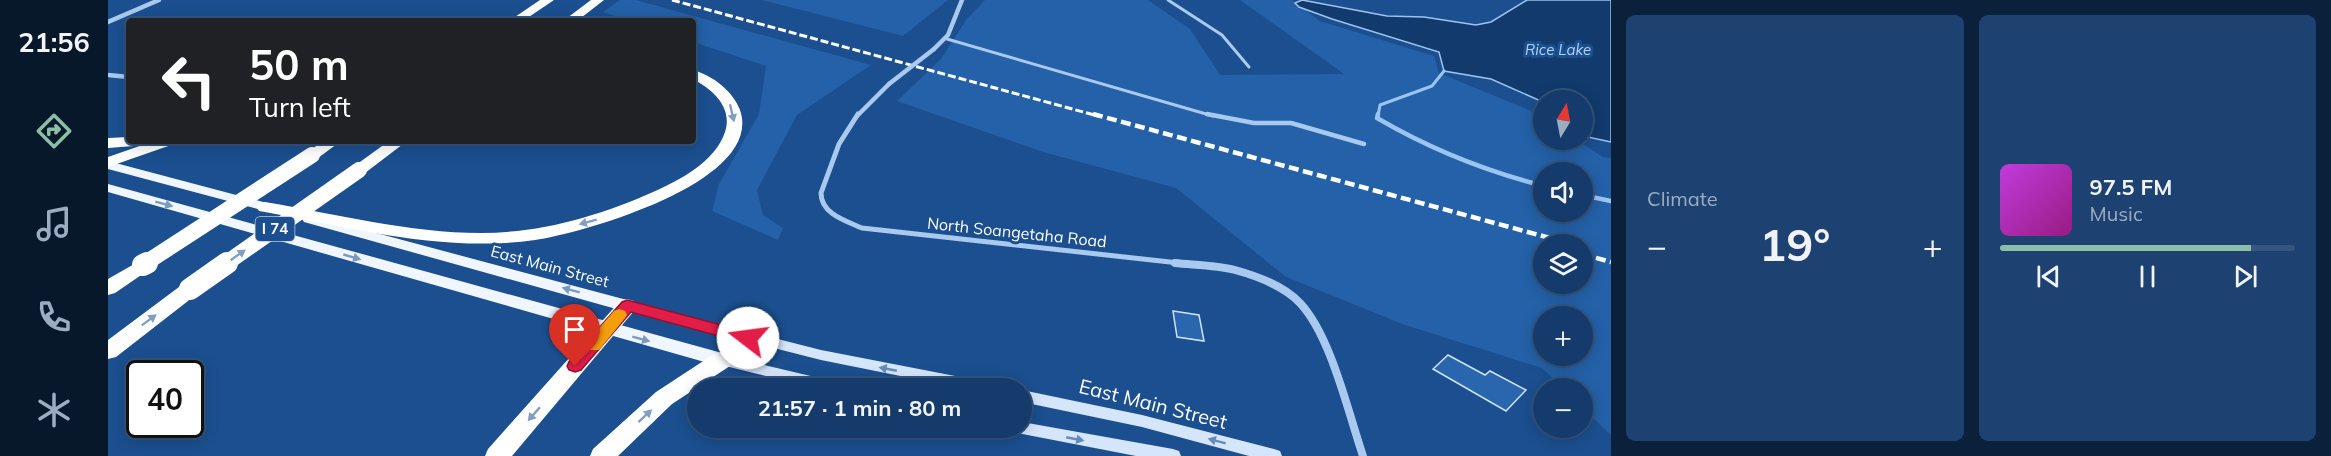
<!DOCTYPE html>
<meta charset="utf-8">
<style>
body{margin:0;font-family:Mulish,sans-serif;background:#1d4271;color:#f1f3f6;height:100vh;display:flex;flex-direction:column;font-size:22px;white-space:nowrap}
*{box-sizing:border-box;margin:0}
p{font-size:20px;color:#9dadc1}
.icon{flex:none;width:33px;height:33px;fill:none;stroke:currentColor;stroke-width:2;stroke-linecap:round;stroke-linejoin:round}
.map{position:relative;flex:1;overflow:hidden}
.drawer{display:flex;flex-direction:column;gap:15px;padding:15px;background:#0b203b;width:720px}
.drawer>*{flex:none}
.top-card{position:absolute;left:18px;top:18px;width:570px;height:126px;border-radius:6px;box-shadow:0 3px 15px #0003,0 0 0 2px #33557e;background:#202124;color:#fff;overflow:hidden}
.needle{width:39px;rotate:10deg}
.fabs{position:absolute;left:1425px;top:90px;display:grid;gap:12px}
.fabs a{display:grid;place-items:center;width:60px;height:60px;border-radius:50%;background:#143b6b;box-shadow:0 3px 15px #0003,0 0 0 2px #33557e;font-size:30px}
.speed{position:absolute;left:18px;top:360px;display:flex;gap:12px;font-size:30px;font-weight:700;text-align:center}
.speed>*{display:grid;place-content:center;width:78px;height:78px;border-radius:50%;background:#143b6b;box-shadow:0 3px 15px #0003,0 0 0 2px #33557e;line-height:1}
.speed .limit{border:3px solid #111;border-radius:9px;background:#fff;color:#111}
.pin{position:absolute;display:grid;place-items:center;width:51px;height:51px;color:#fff;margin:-62px -26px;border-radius:50% 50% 50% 0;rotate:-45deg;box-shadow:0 0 6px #0007}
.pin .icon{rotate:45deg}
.me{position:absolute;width:66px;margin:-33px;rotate:285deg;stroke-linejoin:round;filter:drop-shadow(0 0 4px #0008)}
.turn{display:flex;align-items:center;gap:21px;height:126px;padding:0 24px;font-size:27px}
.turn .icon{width:78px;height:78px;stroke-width:2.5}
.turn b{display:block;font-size:42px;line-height:51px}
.big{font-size:45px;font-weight:700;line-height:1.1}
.drawer .tile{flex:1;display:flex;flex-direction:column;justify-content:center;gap:9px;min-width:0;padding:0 21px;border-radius:9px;background:#1d4271}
.song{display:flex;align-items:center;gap:18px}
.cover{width:72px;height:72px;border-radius:9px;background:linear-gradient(135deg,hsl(290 70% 55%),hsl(310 70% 35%))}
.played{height:6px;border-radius:3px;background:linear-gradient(90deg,#8abfa5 85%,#33557e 85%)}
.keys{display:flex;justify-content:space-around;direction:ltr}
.heat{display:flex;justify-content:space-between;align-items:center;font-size:33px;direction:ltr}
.drawer .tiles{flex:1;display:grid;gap:15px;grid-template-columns:repeat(2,1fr)}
.trip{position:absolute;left:579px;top:378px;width:345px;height:60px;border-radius:30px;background:#143b6b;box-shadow:0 3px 15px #0003,0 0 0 2px #33557e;font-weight:700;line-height:60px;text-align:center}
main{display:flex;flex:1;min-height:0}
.dock{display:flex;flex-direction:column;width:108px;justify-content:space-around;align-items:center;background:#08182b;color:#9dadc1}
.dock .icon{width:42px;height:42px}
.dock .on{color:#8abfa5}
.dock b{font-size:27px;color:#f1f3f6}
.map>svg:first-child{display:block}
</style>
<main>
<nav class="dock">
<b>21:56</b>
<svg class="icon on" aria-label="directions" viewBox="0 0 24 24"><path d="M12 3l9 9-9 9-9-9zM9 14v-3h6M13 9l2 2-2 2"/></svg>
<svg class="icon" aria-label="music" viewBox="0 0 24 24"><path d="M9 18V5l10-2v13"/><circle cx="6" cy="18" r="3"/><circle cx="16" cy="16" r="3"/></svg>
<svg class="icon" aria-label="phone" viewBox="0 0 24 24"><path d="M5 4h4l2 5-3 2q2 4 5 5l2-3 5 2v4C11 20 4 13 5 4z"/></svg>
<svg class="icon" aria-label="climate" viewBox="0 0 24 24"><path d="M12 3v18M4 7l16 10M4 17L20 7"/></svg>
</nav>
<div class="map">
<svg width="1503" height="456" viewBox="0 0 1503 456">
<rect width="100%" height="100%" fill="#1b4f8f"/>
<g fill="#2461a8" fill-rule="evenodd">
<path d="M512,0H528L763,65L689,115L649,190L655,215L675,228L670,240L604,211L611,184L651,114L658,66L585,42V21H521L495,12Z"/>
<path d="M654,0H840L795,36Z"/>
<path d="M877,0H1040L1082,29L1112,75L1236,74L1132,0H1184L1212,21L1326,56L1331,73L1421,110L1435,119L1436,140H1468L1495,157L1503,158V435L1475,408L1474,388H1455L1434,368L1297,325L1178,277L1068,188L935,152L789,101L833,59L858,20ZM1436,172H1474V212H1436ZM1436,244H1474V284H1436ZM1436,316H1474V356H1436Z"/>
</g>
<path fill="#123a6d" stroke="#9cc4f0" stroke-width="1.5" d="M1194,0L1279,16L1316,17L1368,25L1383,22L1419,0H1503V142L1475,136L1474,100L1435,102L1383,79L1336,71L1331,52L1224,19L1191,7L1187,3Z"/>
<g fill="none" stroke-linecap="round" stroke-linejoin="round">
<path stroke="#9cc4f0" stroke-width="3" d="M1270,116L1272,105L1324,86L1336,71"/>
<g stroke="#9cc4f0" stroke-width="4.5">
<path d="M1270,114L1269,118C1322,149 1377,171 1436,186"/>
<path d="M1474,195L1503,201"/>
</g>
</g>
<g fill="#2a66ad" stroke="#cfe3fa" stroke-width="1.5">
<path d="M1065,311L1091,315L1096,341L1069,337Z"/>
<path d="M1340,355L1377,375L1382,371L1418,390L1398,411L1325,369Z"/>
</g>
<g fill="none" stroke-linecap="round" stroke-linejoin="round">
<g stroke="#a9c9ee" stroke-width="3">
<path d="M1060,0L1114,35L1141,67"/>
<path d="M839,39L1105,116"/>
</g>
<path stroke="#a9c9ee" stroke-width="4.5" d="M1099,114L1146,123H1183L1256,144"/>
<g stroke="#a9c9ee" stroke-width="4.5">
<path d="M0,22L51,0"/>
<path d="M826,49L840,35L854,0"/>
<path d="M0,75L21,77"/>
<path d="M749,116L781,84"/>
</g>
<path stroke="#a9c9ee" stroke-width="5" d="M750,114L731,144L713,193C713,214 738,221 754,228L1080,264"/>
<path stroke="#a9c9ee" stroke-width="8" d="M1067,263C1086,265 1108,265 1127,270C1149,276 1176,286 1192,303C1223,336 1240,412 1255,456"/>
<g fill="#d6e6fa" fill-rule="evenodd">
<path d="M519,301L713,350L878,382L883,384L886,388H852L713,360L514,309L512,306L514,303Z"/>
<path d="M614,355L728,382L733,384L736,388H707L609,364L607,360L609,356Z"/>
<path d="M914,390L1034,415L1166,449L1172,451L1174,456H1141L1034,427L914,402Z"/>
<path d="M914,422L1065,449L1071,451L1073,456H1028L904,432L902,428H914Z"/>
</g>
<g fill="#f0f6ff" fill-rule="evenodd">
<path d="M0,161L174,207L176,210L169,214L0,169Z"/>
<path d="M0,184L614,353L620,355L623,360L620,365L614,367L0,192Z"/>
<path d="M201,215L519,300L525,302L527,306L525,310L519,312L196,222L194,219L196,216Z"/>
</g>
<g fill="#fff" fill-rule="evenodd">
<path d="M432,0H446L415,21H401Z"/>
<path d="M483,0H496L469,21H455Z"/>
<path d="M585,70C604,75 625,91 632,110C657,182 474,233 427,240C336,253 245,228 157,212L151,211L148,207L151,203L157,202C228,214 301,233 373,233C433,233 491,216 545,192C572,180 607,162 617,132C625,107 605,90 585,79Z"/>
<path d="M21,137V141H34L26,146L0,148V138Z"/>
<path d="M46,141H69L66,144L0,167V157Z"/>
<path d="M215,141H233L210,158H198L196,155Z"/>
<path d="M281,141H299L257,173H245L243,170L245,167Z"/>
<path d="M35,259L42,261L45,265L42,269L7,293L0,295V279Z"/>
<path d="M82,282L89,284L92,289L89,294L8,357L0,359V340L75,284Z"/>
<path d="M519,299L526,301L529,306L526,311L404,456H377L380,449L512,301Z"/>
<path d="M614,352L622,354L625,360L622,366L564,404L510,456H482L485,449L548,392L606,354Z"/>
</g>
<path stroke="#fff" stroke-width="3" stroke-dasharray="8 3" stroke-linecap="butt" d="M564,0L990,116"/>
<g stroke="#fff" stroke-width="4.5" stroke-dasharray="10 4.5" stroke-linecap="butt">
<path d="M985,114L1464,244"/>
<path d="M1474,254L1503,262"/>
</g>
<path stroke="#a9c9ee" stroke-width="4.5" d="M781,84L826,49"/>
<g stroke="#fff" stroke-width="16">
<path d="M36,264L204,155"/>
<path d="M117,264L251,170"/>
</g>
<g stroke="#fff" stroke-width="22">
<path d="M35,265L39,263"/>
<path d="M82,289L119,263"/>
</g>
</g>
<defs><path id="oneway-solid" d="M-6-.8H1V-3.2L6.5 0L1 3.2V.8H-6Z" transform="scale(1.5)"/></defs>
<g fill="#829ec1">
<use href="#oneway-solid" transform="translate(624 113) rotate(77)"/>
<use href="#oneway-solid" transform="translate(480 222) rotate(165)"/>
<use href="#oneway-solid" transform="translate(130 255) rotate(-35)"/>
<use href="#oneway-solid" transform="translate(41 320) rotate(-37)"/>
<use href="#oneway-solid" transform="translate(426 414) rotate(131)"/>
<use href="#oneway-solid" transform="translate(537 416) rotate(-43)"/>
</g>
<g fill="#7b9ac1">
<use href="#oneway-solid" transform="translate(56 204) rotate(15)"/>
<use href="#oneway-solid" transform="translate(244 257) rotate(16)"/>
<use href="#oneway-solid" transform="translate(463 290) rotate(-165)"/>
<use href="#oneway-solid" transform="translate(533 339) rotate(15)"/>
</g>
<g fill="#668bba">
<use href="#oneway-solid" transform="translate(780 369) rotate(-169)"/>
<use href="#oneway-solid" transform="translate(967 439) rotate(11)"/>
<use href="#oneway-solid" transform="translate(1109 441) rotate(-165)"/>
</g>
<path fill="#e11d48" stroke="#92132f" stroke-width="1.5" d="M519,300L640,332L646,334L648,338L646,342L640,344L523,312L473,370L467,372L461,370L459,366L461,362L514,302Z"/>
<path fill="#f59e0b" d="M511,309L517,311L519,315L517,318L491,350H479L477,346L479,342L506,311Z"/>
<g text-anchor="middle" stroke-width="6" stroke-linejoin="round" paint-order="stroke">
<g font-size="15" font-style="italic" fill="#b5d3f5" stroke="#1b4f8f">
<text x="1450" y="55">Rice Lake</text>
</g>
<rect fill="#1b4f8f" stroke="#bbcadd" stroke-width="1.5" x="147.5" y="217" width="39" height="24" rx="4.5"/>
<g font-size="15" font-weight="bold" fill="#fff">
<text x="167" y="234">I 74</text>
</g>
<g font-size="16" fill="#fff" stroke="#1b4f8f">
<text transform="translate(909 232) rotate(6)" y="6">North Soangetaha Road</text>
<text transform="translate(442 266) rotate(15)" y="6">East Main Street</text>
</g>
<g font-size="20" fill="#fff" stroke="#1b4f8f">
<text transform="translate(1045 404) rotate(14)" y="7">East Main Street</text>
</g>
</g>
</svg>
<div class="fabs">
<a><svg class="needle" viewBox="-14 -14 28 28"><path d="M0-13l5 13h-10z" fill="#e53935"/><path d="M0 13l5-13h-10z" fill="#9dadc1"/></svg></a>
<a><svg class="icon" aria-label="sound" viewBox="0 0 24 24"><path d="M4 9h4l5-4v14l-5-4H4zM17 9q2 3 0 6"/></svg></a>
<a><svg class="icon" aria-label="layers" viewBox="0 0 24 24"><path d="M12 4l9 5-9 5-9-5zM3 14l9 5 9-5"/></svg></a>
<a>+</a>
<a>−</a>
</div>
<div class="speed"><div class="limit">40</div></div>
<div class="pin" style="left:467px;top:366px;background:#d93025"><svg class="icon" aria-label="arrive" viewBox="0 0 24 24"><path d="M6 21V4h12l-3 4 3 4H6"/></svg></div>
<svg class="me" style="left:640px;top:338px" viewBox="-20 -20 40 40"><circle r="19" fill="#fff"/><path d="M0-13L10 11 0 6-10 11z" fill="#e11d48"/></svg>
<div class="trip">21:57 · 1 min · 80 m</div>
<div class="top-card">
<div class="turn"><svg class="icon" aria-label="left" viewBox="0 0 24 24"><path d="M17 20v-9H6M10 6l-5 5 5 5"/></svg><div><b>50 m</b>Turn left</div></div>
</div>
</div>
<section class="drawer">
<div class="tiles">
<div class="tile"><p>Climate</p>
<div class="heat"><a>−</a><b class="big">19°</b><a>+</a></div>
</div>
<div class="tile">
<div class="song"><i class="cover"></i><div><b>97.5 FM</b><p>Music</p></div></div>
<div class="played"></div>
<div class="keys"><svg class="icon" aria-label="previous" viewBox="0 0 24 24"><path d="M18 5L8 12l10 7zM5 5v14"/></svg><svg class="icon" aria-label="pause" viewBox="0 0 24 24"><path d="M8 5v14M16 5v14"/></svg><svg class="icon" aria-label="next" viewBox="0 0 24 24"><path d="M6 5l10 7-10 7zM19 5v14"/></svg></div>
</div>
</div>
</section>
</main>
